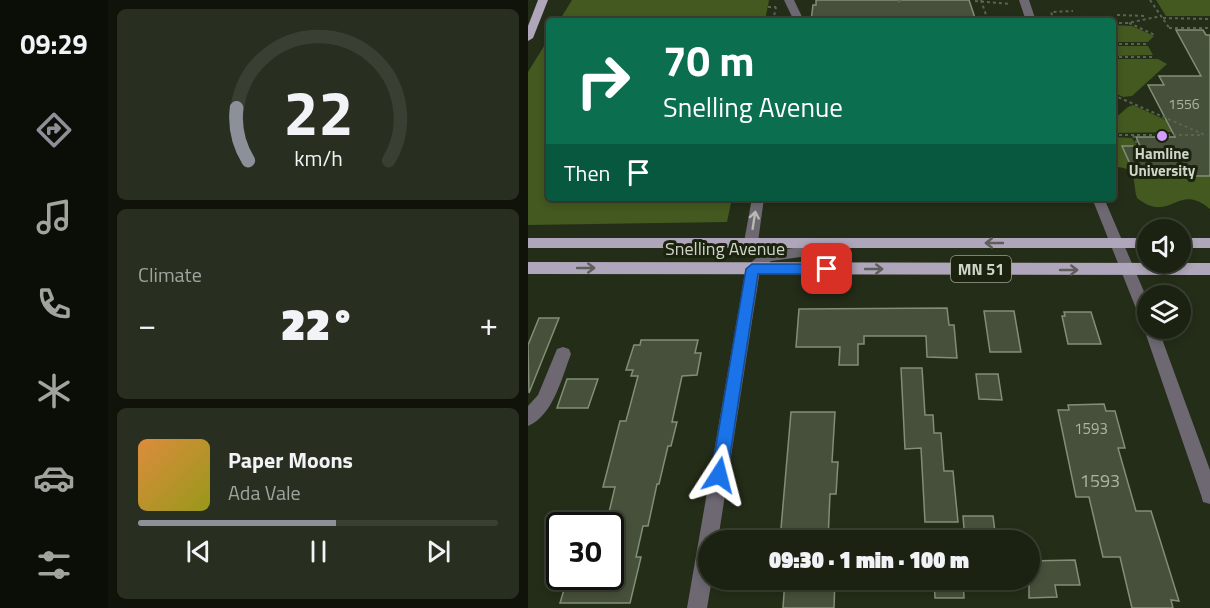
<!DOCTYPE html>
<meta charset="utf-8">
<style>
body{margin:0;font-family:"Titillium Web",sans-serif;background:#282f20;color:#f1f3f6;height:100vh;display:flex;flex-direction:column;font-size:22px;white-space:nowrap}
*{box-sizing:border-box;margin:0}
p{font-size:20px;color:#a0a49f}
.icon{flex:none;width:33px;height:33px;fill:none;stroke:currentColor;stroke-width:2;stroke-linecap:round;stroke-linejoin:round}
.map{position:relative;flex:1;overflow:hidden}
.sheet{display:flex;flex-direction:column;gap:9px;padding:9px;background:#0f130a;width:420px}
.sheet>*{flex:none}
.hud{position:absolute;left:18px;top:18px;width:570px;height:183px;border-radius:6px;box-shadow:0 3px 9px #0003,0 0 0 2px #393f32;background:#0b6e4f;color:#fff;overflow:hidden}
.tools{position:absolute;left:609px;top:219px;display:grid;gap:12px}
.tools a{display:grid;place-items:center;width:54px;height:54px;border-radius:50%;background:#1b2212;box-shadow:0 3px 9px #0003,0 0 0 2px #393f32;font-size:30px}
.speed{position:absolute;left:18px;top:512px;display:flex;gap:12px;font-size:30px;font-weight:700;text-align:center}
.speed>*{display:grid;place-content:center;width:78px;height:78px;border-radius:50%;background:#1b2212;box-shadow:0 3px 9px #0003,0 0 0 2px #393f32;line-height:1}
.speed .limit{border:3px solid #111;border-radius:9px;background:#fff;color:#111}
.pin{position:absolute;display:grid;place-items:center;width:51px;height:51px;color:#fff;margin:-26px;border-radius:12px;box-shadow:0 3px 9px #0006}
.me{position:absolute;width:66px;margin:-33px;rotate:9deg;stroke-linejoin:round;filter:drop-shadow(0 0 4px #0008)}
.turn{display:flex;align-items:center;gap:21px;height:126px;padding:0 18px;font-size:27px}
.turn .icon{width:78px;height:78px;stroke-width:2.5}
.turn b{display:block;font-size:42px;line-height:51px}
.then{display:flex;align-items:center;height:57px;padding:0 18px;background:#0003;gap:12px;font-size:22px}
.big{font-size:45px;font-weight:800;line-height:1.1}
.sheet .tile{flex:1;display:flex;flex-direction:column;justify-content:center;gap:9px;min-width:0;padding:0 21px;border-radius:9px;background:#282f20}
.sheet .dial{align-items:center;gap:0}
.dial svg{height:156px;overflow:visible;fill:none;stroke:#393f32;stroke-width:7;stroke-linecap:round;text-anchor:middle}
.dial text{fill:#f1f3f6;stroke:none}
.song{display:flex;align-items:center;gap:18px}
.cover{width:72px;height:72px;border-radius:9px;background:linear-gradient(135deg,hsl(30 70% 55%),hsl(60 70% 35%))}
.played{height:6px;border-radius:3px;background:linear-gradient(90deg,#8c9099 55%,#393f32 55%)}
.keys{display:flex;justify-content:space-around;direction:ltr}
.heat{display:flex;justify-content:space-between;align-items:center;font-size:33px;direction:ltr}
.trip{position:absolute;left:170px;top:530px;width:342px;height:60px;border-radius:30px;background:#1b2212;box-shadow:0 3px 9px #0003,0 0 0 2px #393f32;font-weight:800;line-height:60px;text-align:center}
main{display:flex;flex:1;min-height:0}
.dock{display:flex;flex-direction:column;width:108px;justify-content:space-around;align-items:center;background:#0b0e07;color:#a0a49f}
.dock .icon{width:42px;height:42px}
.dock .selected{color:#8c9099}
.dock b{font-size:27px;color:#f1f3f6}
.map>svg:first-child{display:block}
</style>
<main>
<nav class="dock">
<b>09:29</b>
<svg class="icon selected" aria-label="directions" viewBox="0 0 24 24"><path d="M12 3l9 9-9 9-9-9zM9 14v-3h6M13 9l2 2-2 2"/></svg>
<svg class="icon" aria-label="music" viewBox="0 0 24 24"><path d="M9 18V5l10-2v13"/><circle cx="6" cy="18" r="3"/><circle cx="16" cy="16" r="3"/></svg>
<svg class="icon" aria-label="phone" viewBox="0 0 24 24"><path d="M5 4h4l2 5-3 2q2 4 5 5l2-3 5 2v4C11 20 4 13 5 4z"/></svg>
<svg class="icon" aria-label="climate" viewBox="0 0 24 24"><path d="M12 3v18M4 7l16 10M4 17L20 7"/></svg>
<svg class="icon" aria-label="car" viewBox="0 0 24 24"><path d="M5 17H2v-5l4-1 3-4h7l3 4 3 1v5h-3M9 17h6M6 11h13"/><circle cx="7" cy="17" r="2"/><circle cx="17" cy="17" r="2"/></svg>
<svg class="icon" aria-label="filters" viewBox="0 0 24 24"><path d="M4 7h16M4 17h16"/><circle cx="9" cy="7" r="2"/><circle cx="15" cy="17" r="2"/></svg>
</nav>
<section class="sheet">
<div class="tile dial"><svg viewBox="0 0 100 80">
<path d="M14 69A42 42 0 1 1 86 69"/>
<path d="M14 69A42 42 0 0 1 8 42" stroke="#8c9099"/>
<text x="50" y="56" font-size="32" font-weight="700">22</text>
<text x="50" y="72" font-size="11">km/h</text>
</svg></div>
<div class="tile"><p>Climate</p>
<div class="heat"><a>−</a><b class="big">22°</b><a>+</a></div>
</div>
<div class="tile">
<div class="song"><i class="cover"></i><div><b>Paper Moons</b><p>Ada Vale</p></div></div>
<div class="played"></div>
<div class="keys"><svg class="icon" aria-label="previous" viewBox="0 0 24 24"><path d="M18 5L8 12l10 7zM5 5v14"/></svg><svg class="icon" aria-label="pause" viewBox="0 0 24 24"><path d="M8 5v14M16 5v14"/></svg><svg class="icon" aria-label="next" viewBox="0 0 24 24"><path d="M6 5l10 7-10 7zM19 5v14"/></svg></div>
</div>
</section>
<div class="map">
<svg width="682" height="608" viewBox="0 0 682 608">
<rect width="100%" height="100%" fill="#242d18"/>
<g fill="#43591f">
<path d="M44,0H241L237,21H31Z"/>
<path d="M628,0H682V16H638Z"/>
<path d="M585,25L604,26L626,36L620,42H585Z"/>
<path d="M21,38V198H204L199,222L0,225V72Z"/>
<path d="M585,46H620L625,55L585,56Z"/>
<path d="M585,59H630L639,64L604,96L595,97L585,92Z"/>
<path d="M605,105L653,127V132L585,133V120L600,107Z"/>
<path d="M585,137L604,138L609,146L595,147L603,166H621L626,176H682V209C649,181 643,225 609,198C604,182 611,166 585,167Z"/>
</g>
<g fill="#47503a" stroke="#838e76" stroke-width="1.5">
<path d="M288,0H441L448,21H283L285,5H288Z"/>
<path d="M648,30H675L678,35H682V176H626L621,166H603L594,146H612L608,137H647L620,85H636L631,76H673Z"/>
<path d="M419,308L421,325H426L429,358L399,357L398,336H336V344H330V365H311L312,347H268L271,309Z"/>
<path d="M456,311H486L493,352H462Z"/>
<path d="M536,312H563L573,344H540L534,316H537Z"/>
<path d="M11,318H31L1,393L0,345Z"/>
<path d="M113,340H170L167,353H173L169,375L154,376L144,422H149L143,446H140L131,484H129L120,526H115L108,557H113L102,603H32L40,576H82V525H78L87,487H75L92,421H98L110,376H103L105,370H98L106,345H112Z"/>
<path d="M373,368H394L397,415H405L406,433H413L416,471H425L430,522H397L393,448L377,449Z"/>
<path d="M448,374H470L474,400L451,399Z"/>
<path d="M39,379H70L60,408H29Z"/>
<path d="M576,404L578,411H587L597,448H590L608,511H623L651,601L643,600L645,608H604L592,557H575L561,497H548L530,410H541L540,405Z"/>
<path d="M263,412H307L304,462H310L308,494H302L300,540H252Z"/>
<path d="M435,516H465L468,540H437Z"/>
<path d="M547,560L552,585H527L529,597L501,598V561Z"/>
<path d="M257,579H307L306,608H255Z"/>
<path d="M406,579H435L436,598H407Z"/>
</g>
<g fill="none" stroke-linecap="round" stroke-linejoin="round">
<g stroke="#5b6451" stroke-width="2" stroke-dasharray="3 3" stroke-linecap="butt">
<path d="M453,0L460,21"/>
<path d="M622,0L642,29"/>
<path d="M447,1L482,4"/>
<path d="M370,2L374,0"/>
<path d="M240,7H248"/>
<path d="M589,15L618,16"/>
<path d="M555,16L557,21"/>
<path d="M579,16L581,21"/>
<path d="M635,18L682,19"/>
<path d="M245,21L248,7"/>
<path d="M526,21L523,12L545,11"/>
<path d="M585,23H600L633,16"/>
<path d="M601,23L627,35"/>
<path d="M641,28H682"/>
<path d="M585,44H620"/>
<path d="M585,57H627"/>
<path d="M585,95L677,135"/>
<path d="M585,135H674"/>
<path d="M605,135L610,146"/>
</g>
<g fill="#6d6872" fill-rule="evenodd">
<path d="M256,0H266L276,21H266Z"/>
<path d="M491,0H501L508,21H498Z"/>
<path d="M224,198H236L230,242L223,247L216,242Z"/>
<path d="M564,198H576L620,301V328H630L682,470V504L675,502L673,495L615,326Z"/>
<path d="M309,238L314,239L316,243L314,247L273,257L243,261L232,270L190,540H180V579H184L179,608H159L218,267L235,252L273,247Z"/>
<path d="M35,347L41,349L43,354C34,377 25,416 0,426V406L10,395L29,349Z"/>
</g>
<g fill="#b0a6bb" fill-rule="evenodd">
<path d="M10,0H20L5,38L0,41V26Z"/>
<rect x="0" y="238" width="620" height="10"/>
<rect x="652" y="238" width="30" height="10"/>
<path d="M0,262L682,263V275L0,274Z"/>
</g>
</g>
<defs><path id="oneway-shaft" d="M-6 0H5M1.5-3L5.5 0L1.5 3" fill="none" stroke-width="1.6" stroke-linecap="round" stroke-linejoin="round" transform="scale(1.5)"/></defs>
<use stroke="#b6bab2" href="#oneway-shaft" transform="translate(226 220) rotate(-81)"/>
<g stroke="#5e5e5c">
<use href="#oneway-shaft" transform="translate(466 243) rotate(-180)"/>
<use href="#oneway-shaft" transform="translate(58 268)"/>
<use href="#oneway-shaft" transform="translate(346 269)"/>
<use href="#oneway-shaft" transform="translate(541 270)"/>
</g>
<path fill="#1a73e8" stroke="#114b97" stroke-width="1.5" d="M224,264H299L306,269L299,274H230L199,475L197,481L191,483L185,481L183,475L218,269Z"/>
<circle fill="#d19dfe" stroke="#1b230f" stroke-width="2" cx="634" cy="136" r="6"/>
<g text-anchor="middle" stroke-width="6" stroke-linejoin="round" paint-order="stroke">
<g font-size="14" fill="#adb4a4">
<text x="656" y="109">1556</text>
</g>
<g font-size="15" font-weight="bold" fill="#cfd5c8" stroke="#1b230f">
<text x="634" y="159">Hamline<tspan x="634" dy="17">University</tspan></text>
</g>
<g font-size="15" fill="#adb4a4">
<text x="563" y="434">1593</text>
</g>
<rect fill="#1b230f" stroke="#99a090" stroke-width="1.5" x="423" y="256" width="60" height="26" rx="4.5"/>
<g font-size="16" font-weight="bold" fill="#cfd5c8">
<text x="453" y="275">MN 51</text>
</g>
<g font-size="18" fill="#cfd5c8" stroke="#1b230f">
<text x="197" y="255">Snelling Avenue</text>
</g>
<g font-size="18" fill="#adb4a4">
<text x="572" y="487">1593</text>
</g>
</g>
</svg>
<div class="tools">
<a><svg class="icon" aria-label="sound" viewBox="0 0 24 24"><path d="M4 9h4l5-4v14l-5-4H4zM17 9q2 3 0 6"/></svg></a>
<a><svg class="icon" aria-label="layers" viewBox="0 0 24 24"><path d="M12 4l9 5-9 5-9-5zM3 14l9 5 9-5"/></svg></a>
</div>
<div class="speed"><div class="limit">30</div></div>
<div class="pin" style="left:299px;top:269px;background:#d93025"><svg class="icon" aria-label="arrive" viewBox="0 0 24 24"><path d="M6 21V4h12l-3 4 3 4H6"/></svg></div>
<svg class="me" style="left:191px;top:475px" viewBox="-20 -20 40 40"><path d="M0-17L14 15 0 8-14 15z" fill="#1a73e8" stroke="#fff" stroke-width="4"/></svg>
<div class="trip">09:30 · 1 min · 100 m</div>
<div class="hud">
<div class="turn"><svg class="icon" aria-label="right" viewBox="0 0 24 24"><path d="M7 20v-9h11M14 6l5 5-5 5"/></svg><div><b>70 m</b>Snelling Avenue</div></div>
<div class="then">Then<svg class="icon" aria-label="arrive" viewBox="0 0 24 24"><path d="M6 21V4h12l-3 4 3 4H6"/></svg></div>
</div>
</div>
</main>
